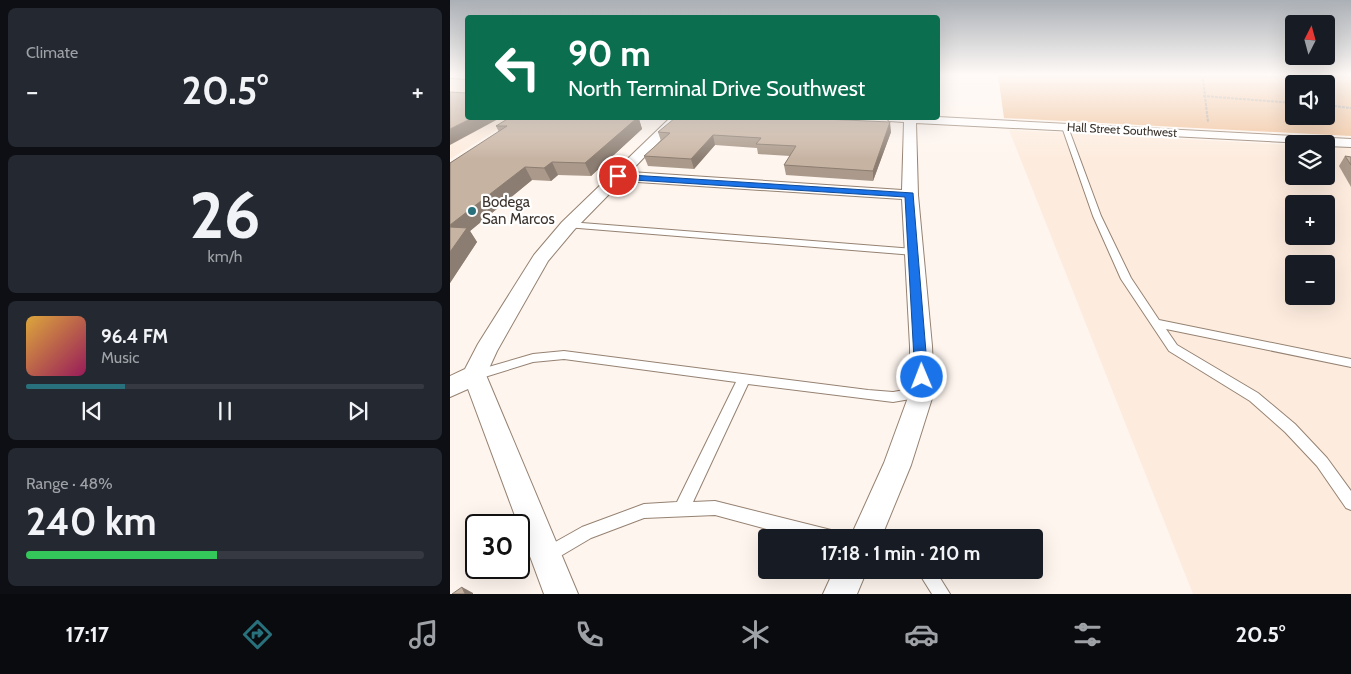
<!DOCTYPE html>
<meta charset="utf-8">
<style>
body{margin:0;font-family:Cabin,sans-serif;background:#242831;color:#f1f3f6;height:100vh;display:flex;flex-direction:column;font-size:19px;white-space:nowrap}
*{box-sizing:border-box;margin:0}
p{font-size:16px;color:#9ea1a6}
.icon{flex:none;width:28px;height:28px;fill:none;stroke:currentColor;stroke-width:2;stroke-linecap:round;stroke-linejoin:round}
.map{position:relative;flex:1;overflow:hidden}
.panel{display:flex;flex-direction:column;gap:8px;padding:8px;background:#0d0f14;width:450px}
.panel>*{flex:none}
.hud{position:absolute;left:15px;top:15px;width:475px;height:105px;border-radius:5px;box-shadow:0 5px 20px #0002;background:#0b6e4f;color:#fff;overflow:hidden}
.needle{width:32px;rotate:6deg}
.controls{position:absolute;left:835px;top:15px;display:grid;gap:10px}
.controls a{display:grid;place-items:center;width:50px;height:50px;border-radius:5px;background:#171b24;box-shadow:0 5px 20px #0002;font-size:25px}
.speed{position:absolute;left:15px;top:514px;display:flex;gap:10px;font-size:25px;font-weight:700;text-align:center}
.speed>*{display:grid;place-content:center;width:65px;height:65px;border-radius:50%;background:#171b24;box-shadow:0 5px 20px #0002;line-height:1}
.speed .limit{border:2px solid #111;border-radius:8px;background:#fff;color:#111}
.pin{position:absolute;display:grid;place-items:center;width:42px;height:42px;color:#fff;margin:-21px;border:2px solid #fff;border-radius:50%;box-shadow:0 1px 5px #0007}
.me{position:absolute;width:55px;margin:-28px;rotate:359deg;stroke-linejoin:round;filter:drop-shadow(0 0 4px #0008)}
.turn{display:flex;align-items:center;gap:18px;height:105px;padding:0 20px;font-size:22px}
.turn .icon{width:65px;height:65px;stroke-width:2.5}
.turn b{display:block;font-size:35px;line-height:42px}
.big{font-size:38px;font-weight:700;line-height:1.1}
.panel .widget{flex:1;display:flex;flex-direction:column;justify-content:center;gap:8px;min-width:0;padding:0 18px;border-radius:8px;background:#242831}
.panel .dial{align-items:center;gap:0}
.dial b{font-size:65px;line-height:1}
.song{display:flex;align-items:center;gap:15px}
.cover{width:60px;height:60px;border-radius:8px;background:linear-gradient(135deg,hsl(40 70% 55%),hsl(330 70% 35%))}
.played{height:5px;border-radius:2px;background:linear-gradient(90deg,#29707d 25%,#363941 25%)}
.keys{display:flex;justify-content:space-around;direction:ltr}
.heat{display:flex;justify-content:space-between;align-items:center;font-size:28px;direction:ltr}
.charge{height:8px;border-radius:4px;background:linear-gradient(90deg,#34c759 48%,#363941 0)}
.trip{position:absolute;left:308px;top:529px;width:285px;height:50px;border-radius:5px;background:#171b24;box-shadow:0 5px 20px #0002;font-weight:700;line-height:50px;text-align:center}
.dock{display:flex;height:80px;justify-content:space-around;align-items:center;background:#090b0e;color:#9ea1a6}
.dock .icon{width:35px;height:35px}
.dock .selected{color:#29707d}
.dock b{font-size:22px;color:#f1f3f6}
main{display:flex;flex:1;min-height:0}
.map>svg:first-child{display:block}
</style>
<main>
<section class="panel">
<div class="widget"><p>Climate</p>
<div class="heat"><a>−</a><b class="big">20.5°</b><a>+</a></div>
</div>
<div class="widget dial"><b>26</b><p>km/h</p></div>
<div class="widget">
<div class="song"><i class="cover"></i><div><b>96.4 FM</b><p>Music</p></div></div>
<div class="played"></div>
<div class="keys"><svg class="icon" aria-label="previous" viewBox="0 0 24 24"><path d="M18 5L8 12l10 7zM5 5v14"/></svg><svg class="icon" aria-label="pause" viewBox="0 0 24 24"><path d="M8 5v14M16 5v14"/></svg><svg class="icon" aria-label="next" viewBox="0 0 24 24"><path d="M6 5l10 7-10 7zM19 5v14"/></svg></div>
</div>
<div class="widget"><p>Range · 48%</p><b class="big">240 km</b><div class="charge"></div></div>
</section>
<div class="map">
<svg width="901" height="594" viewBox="0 0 901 594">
<rect width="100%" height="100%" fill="#fef5ee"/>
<g fill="#fdecde" fill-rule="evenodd">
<path d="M0,75H17L18,118H66L0,159Z"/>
<path d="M559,130L844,145V176H876V147L901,148V594H743ZM844,204H876V236H844ZM844,264H876V296H844Z"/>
</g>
<path fill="#efc39d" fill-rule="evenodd" d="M548,75H901V136L554,118ZM844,84H876V116H844Z"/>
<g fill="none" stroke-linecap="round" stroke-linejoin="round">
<g stroke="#958272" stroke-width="2">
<g id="service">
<path d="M0,75L18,76V79L0,78Z"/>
<path d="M615,125L618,127L651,216L681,278L709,320L901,359V367L716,329L727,345L808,393L845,424L877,458L901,491V510L896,508L867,466L835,432L800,401L719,351L671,279L643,216L612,127Z"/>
<path d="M119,222L464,249L469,252L464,255L116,227V223Z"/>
<path d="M114,351L418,390L443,392L472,387L476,389L478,392L476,395L472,397L443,402L298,384L243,502L265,501L381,530L386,533L388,538H350L265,515L194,518L141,538L97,564L91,562L89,556L91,550L132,527L194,504L227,502L286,382L114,359L83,362L25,380L21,378L19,375L21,372L83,354Z"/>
<path d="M467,570H485L500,594H482Z"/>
</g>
</g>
<g stroke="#958272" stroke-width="2">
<g id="minor">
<path d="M488,117L901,139V147L876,146V144L466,123L468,195L482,346L484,392L461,465L431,538H400L434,463L460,392V346L452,199L172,181L124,230L98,261L47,351L36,375L128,594H94L18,389L0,397V376L15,369L28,344L84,255L112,222L220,118H232L180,172L452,190L454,122L439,121L437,118Z"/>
<path d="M384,570H417L407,594H373Z"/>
</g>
</g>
<g stroke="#b0a7a0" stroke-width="2" stroke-dasharray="3 1" stroke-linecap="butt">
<path d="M753,79L758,122"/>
<path d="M753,96L844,103"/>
<path d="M876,105L901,108"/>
</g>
<use href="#service" fill="#fff" fill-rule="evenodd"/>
<use href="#minor" fill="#fff" fill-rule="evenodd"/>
</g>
<g fill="#ab9a8b">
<path d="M190,118L189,119L192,129L141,176L108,175L101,181L82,180L20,231L27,242L0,283V163L49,132L46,126Z"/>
<path d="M208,132H441L423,181L336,175L334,165L340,156L308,154L307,148L265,145L244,169L198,166L194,156L211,141Z"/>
<path d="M895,156L901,157V187L889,166Z"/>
</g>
<g fill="#8b7d71">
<path d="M22,118H50L0,145V129Z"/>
<path d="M174,118H190L189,119L192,129L141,176L135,163Z"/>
<path d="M440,122L441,132L423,181V171Z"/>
<path d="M263,135L265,145L244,169L241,159Z"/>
<path d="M102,162L108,175L101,181L94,168Z"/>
<path d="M75,167L82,180L20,231L27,242L0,283V225Z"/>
<path d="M12,587L23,593V594H15Z"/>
</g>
<g fill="#c7b3a2" stroke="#8b7d71">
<path d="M0,92L18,93V118H22L0,129Z"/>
<path d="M59,118H187L135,163L102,162L94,168L75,167L0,225V163L57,126H46Z"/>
<path d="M225,118H351L440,122L423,171L334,165L346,146L306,144L311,138L263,135L241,159L194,156L220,133L208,132Z"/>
<path d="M895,156L901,157V165Z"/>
<path d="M0,227L17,228L0,252Z"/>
<path d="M12,587L15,594H2Z"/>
</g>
<linearGradient id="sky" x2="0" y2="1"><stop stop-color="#abb0b6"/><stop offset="0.47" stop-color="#fffaf7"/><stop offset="1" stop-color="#fffaf7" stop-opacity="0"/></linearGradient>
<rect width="901" height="159" fill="url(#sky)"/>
<path fill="#1a73e8" stroke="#114b97" d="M165,174L463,193L478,377L476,381L472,382L465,377L455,197L168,179L165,178Z"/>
<circle fill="#29707d" stroke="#fff" stroke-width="2" cx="22" cy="211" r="5"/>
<g text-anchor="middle" stroke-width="4.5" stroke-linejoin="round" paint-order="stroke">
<g font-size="12" fill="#3b332c" stroke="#fff">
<text transform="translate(672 130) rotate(3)" y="4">Hall Street Southwest</text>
</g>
<g font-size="15" fill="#3b332c" stroke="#fff" text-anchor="start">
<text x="32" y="207">Bodega<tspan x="32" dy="17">San Marcos</tspan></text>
</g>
</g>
</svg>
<div class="controls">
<a><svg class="needle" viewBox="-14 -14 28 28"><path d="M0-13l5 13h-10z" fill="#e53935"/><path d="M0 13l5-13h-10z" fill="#9ea1a6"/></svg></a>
<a><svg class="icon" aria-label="sound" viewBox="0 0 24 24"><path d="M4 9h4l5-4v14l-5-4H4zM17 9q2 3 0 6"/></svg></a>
<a><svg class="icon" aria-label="layers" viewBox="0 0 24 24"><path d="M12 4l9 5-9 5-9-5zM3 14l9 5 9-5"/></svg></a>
<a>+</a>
<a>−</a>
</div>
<div class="speed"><div class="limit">30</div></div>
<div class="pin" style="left:168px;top:176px;background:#d93025"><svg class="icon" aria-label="arrive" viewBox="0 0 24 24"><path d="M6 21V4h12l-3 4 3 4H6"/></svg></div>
<svg class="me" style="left:472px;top:377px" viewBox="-20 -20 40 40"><circle r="17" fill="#1a73e8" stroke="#fff" stroke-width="3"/><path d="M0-11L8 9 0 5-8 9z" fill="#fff"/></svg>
<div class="trip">17:18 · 1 min · 210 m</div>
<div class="hud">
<div class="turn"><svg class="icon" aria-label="left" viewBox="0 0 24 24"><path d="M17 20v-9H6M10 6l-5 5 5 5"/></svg><div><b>90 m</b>North Terminal Drive Southwest</div></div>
</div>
</div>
</main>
<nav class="dock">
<b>17:17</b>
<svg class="icon selected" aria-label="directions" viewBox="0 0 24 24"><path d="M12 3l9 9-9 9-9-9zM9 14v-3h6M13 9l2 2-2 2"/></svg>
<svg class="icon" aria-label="music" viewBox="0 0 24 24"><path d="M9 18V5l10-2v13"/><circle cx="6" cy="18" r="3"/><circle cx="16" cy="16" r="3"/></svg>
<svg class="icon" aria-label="phone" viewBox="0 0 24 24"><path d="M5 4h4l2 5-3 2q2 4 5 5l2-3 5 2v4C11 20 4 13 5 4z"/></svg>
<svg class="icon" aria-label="climate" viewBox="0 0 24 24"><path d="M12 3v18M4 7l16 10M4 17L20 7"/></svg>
<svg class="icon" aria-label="car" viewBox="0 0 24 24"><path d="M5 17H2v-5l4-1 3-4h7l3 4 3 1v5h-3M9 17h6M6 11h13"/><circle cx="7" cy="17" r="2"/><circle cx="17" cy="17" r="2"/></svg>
<svg class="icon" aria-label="filters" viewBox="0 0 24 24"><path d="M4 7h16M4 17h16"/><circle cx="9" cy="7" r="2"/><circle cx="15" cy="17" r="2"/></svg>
<b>20.5°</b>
</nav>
